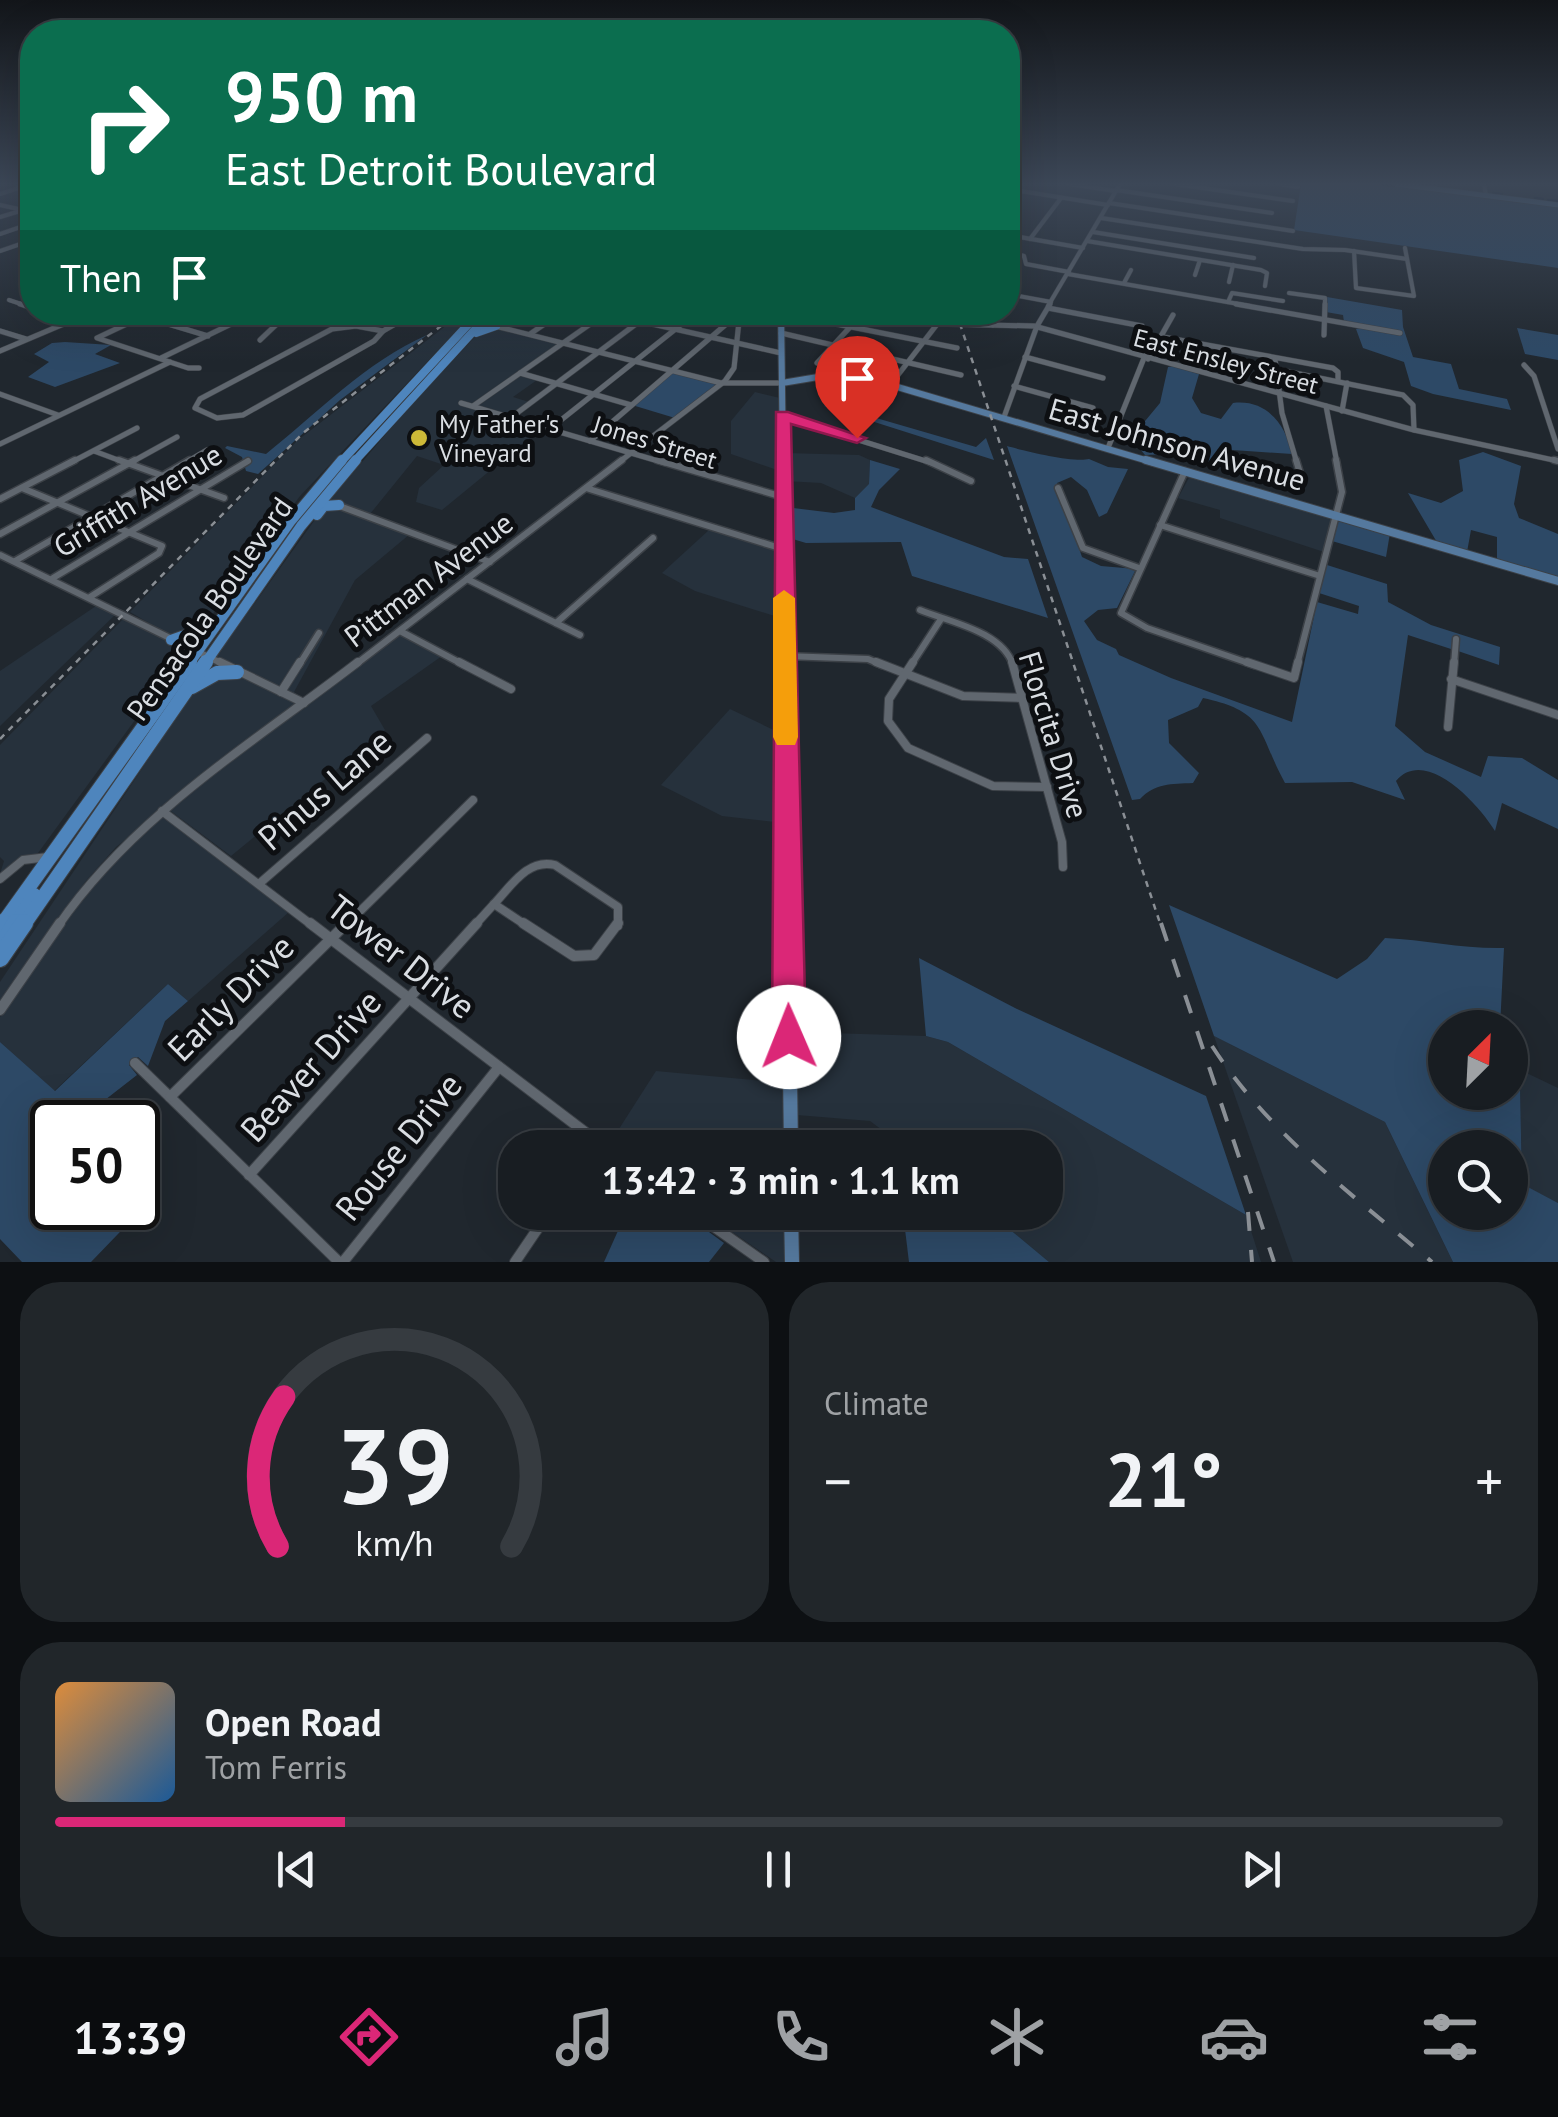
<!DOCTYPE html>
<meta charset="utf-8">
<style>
body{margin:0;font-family:"PT Sans",sans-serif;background:#21262a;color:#f1f3f6;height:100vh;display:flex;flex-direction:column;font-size:38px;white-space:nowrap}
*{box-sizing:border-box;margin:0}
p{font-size:32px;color:#9fa2a5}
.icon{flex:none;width:55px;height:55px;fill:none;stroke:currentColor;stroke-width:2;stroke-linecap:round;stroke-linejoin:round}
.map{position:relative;height:1262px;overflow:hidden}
.sheet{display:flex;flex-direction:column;gap:20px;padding:20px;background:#0d1013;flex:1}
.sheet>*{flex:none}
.hud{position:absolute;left:20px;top:20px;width:1000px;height:305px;border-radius:40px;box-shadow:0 10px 40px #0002,0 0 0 2px #363b40;background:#0b6e4f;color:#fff;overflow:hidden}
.needle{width:65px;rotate:24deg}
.buttons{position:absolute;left:1428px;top:1010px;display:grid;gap:20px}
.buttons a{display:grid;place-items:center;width:100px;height:100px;border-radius:50%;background:#181d22;box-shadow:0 10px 40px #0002,0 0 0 2px #363b40;font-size:50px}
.speed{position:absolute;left:30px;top:1100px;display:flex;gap:20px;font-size:50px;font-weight:700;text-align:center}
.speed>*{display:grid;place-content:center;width:130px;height:130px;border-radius:50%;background:#181d22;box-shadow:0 10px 40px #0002,0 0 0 2px #363b40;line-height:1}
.speed .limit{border:5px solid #111;border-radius:15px;background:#fff;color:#111}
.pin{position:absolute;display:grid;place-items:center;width:85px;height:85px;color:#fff;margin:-102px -42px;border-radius:50% 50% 50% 0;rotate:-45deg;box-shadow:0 0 10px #0007}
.pin .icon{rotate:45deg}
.me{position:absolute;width:110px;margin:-55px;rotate:359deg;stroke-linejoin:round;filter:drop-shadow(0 0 8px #0008)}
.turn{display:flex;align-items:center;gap:35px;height:210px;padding:0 40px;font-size:45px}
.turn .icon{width:130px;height:130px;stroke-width:2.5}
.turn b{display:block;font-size:70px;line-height:85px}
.then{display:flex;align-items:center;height:95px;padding:0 40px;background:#0003;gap:20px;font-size:38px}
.big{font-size:75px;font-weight:600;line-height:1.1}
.sheet .tile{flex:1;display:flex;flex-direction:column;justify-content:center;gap:15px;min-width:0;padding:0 35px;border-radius:40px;background:#21262a}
.sheet .dial{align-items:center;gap:0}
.dial svg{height:260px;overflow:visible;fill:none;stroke:#363b40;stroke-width:7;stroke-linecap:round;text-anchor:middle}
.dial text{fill:#f1f3f6;stroke:none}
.song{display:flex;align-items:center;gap:30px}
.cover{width:120px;height:120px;border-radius:15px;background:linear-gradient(135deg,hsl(30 70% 55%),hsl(210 70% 35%))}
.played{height:10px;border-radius:5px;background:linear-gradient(90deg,#db2777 20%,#363b40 20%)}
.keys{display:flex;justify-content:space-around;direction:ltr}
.heat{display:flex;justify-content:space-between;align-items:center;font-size:55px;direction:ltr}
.sheet .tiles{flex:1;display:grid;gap:20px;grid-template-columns:1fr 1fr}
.tile:last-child{grid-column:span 2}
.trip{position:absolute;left:498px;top:1130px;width:565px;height:100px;border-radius:40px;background:#181d22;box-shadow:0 10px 40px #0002,0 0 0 2px #363b40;font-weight:600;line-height:100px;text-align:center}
.menu{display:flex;height:160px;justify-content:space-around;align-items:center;background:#0a0c0e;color:#9fa2a5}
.menu .icon{width:70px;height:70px}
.menu .selected{color:#db2777}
.menu b{font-size:45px;color:#f1f3f6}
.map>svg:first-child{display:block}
</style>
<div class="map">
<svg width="1558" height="1262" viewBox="0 0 1558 1262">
<rect width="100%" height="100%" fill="#20272e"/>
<g fill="#26313c">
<path d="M456,318L467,320L300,496L201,630L173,637L130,612L298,440Z"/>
<path d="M486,325L560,344L473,404H459L542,428L442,510L416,502L419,488L444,465L417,456L370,514L330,500L407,409Z"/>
<path d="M520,375L537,380L513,397L529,402L511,416L476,405Z"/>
<path d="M755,392L780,398V471L731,454V421Z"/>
<path d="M785,453L859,455L870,460L869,485L855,498L821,483L785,481Z"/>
<path d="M1191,474L1333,516L1324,552L1220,518V510L1178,498Z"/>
<path d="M327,503L410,534L355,580L294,692L305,700L285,690L322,631H317L281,688L216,657Z"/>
<path d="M709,530L780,551L781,618L695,591L662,573Z"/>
<path d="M99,604L117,613L0,726V671Z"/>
<path d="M125,617L186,650L38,853L14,862L0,874L4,861L0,857V745Z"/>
<path d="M399,634L442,656L371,706L385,730L231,856L168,809Z"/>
<path d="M228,670L299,704L116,847L86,881L0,1004V982L205,674Z"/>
<path d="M730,709L782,734L783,823L722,816L661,785Z"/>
<path d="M161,815L289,912L188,1001L168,984L54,1091L0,1042V1017L93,881Z"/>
<path d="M797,1032L926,1036L948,1042L1246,1215L1261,1262H1049L990,1213L1045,1212V1148L905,1147L870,1121L797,1115Z"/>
<path d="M1214,1036L1385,1122L1453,1262H1293Z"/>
<path d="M1510,1065L1558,1088V1203L1522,1185L1520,1085L1510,1080Z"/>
<path d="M656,1071L785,1083L786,1147L616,1148L610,1143Z"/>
<path d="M704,1213H786L787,1262H776Z"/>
</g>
<g fill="#2d4966" fill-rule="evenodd">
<path d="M1301,184H1379L1558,207V268L1294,230Z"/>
<path d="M1327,297L1402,310L1403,327L1413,357L1451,364L1459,389L1507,399L1511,410L1433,394L1411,386L1404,362L1363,348L1356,329L1361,327L1344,322L1343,315L1326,312Z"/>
<path d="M1517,328L1558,335V360L1525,354Z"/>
<path d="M427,335L340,400L258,474L246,471L242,457L225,448L227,446L266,454C316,414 367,361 427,335Z"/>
<path d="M65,342L111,345L95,354L120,363L55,387L28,377L49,362L34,354L52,343Z"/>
<path d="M1173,366L1199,374L1192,398L1201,413L1221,419L1233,403C1266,399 1286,424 1292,454L1218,449L1213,463L1171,454L1145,455L1131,438L1160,403L1168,367Z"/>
<path d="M672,371L721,383L675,418L632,405Z"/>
<path d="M828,404L976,447L986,438L994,460L824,406Z"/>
<path d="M1007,446C1025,451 1074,463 1089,459L1108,467L1128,469L1107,513L1099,517L1087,490L1071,477L1057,483L1082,557L1101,566L1136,569L1117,608L1098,610L1084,621L1097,640L1116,649L1119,655L1171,678L1292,722L1317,602L1358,614L1359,606L1319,593L1327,565L1387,584L1388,602L1431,625L1500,647L1499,665L1458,651L1460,639L1454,637L1451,649L1408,635L1395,726L1425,752L1481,777L1488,756L1522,758L1558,780V829L1502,803L1495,831C1478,803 1425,746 1396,781L1405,800L1352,782L1285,783C1257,732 1268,712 1203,698L1198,707L1168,720L1169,743L1199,773L1193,783C1171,784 1155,783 1140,799L1132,800Z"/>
<path d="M1483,452L1521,466L1514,504L1519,518L1558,534V579L1497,561V537L1471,530L1467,552L1438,544L1408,493L1441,503L1463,491L1459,460Z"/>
<path d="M870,460L900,469L879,490L871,507L1004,557L1028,559L1048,618L912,576L901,542L806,543L786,537L785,507L834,513L855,510V498L869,484Z"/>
<path d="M1338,518L1390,533L1386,557L1332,541Z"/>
<path d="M1169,905L1337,979L1367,959L1385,938C1426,940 1463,949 1504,948L1500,1027L1445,1028V1092H1510V1080L1520,1085L1522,1184L1558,1203V1262H1453L1385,1122L1214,1036ZM1445,1148H1510V1212H1445Z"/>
<path d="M919,958L1015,1008L1206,1096L1246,1215L948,1042L926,1036Z"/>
<path d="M168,984L188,1001L165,1021L148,1066L138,1057L129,1065L137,1075L101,1103L95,1122H52V1208H138V1198L144,1207L91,1262H22L0,1239V1042L55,1091Z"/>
<path d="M626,1213H683L724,1243L709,1262H604Z"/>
<path d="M903,1213H990L1049,1262H909Z"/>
</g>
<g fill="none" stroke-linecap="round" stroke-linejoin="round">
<g stroke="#000e25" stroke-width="2.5">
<path d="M1381,184L1394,186"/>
<path d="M1493,193L1502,194"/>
<path d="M1535,198L1543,199"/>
<path d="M1548,200L1558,201"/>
</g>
<g stroke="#3c4147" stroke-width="5">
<g id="minor-far4">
<path d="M1069,184L1116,191"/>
<path d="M1175,184L1293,201"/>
<path d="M1280,184L1298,187"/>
<path d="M1484,184L1486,196"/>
<path d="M1008,189L1108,205"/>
<path d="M1116,190L1272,213"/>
<path d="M0,194L30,184"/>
<path d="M1109,203L1293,231"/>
<path d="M0,205L32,212"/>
<path d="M0,217L23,210"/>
<path d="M1101,218L1303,249L1345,250L1407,259"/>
<path d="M1093,232L1254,258"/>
<path d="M0,234L32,223"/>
<path d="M1008,235L1083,248"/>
<path d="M1030,239L1061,198"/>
<path d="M1087,241L1261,270L1267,273L1265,286"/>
<path d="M0,251L32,240"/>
<path d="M1354,251L1356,288L1414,296L1405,248"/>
<path d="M1008,252L1024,256L1026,264L1069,272"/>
<path d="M1068,274L1250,306"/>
<path d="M1195,275L1200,260"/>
<path d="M1229,282L1233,265"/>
<path d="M1124,283L1131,270"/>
<path d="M1289,293L1325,298V306"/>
<path d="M1008,294L1051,302"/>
<path d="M9,300L27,306"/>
<path d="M1228,302L1232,293L1283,301"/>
<path d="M1048,306L1120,184"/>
</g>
</g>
<g stroke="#3c4147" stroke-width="6">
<g id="minor-far3">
<path d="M20,304L32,308"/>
<path d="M1236,304L1400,333"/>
<path d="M1048,308L1142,326"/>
<path d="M152,312L97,338L188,368H199"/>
<path d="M260,312L280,321L260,340"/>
<path d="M441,312L459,317"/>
<path d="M599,312L781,353"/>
<path d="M753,312L781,318"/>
<path d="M883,312L947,324L1034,326L1414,430L1558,461"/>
<path d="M988,312L993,325"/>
<path d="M781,313L957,348"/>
<path d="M145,317L208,336"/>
<path d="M356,326L383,331L374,341L243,415L217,418L195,408L200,399L332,329Z"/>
<path d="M495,326L721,383H782"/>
<path d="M497,326L518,312"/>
<path d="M0,331L26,339"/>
<path d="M383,331L416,312"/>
<path d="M781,333L961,375"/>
<path d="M530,334L562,312"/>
<path d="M1324,335L1325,304"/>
<path d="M1163,337L1333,368L1338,372V381"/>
<path d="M0,351L92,312"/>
<path d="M1025,357L1103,378"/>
<path d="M161,358L256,312"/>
<path d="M1148,359L1173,315"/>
<path d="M1275,359L1282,413L1297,463"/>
<path d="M817,363L864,312"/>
<path d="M1524,365L1534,376L1558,449"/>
<path d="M1275,369L1403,395L1413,405L1414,430"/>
<path d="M520,373L631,405"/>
<path d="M891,384L938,323"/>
<path d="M1014,386L1093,408"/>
<path d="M0,394L58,415"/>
<path d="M461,403L665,463"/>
<path d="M473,406L606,313"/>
<path d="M1326,406L1337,463"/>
<path d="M1342,411L1347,383"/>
<path d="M513,416L652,312"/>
<path d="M782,416L932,463"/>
<path d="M1004,417L1037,326L1050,304"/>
<path d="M551,428L697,312"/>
<path d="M590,441L738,314"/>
<path d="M0,444L170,362"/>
<path d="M1108,448L1144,358"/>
<path d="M94,451L126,463"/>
<path d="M70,463L137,428"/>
<path d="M130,463L177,437"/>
<path d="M185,463L207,450"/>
<path d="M618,463L725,381L734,368L740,312"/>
</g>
</g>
<g stroke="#3c4147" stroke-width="9">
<g id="minor-far2">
<path d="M119,460L224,498"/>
<path d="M657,460L783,497"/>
<path d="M926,460L971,481"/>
<path d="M1296,460L1300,473"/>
<path d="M1554,460L1558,461"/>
<path d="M1185,471L1121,613L1147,628L1254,665"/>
<path d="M22,488L162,546L159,553L90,597"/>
<path d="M586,488L783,549"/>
<path d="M1058,488L1083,548L1139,568"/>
<path d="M0,499L75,460"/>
<path d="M337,505L490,562"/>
<path d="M1160,525L1317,575"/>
<path d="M0,534L135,460"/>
<path d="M0,555L225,665"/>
<path d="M15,561L190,460"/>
<path d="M53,578L248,461"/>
<path d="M467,579L580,635"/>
<path d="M920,610C949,622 1002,631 1013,665"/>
<path d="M556,623L653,538"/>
<path d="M400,631L464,665"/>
<path d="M785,656L868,659L882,665"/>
<path d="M299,665L319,633"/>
<path d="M355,665L622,460"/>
<path d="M911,665L941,619"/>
<path d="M1297,665L1342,492L1336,460"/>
<path d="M1454,665L1456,639"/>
</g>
</g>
<g stroke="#3c4147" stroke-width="10">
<g id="minor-far1">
<path d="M220,662L304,703"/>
<path d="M459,662L511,689"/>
<path d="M876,662L963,696L1023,698"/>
<path d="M913,662L889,699L888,721L908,748L993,786L1047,787"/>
<path d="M1012,662L1062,842L1063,867"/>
<path d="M1247,662L1294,678L1298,662"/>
<path d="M1451,679L1558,715"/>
<path d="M281,692L300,662"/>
<path d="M1448,727L1454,662"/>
<path d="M162,811L313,926"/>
<path d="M0,879L23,860L48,857"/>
<path d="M260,883L427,738"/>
<path d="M58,926C134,815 253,743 358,662"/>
<path d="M345,926L473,800"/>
<path d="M474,926L494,904"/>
<path d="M527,926L494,904C511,886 528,858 555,865L618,907V926"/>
</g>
</g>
<g stroke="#3c4147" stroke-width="12">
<g id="minor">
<path d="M310,923L606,1148"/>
<path d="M523,923L574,956L594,955L618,923"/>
<path d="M0,1010L60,923"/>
<path d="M135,1063L339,1262"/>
<path d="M170,1097L347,923"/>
<path d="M249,1175L477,923"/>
<path d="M693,1212L764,1262"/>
<path d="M343,1262L499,1067"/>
<path d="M515,1262L549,1212"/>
</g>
</g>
<g stroke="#3c4147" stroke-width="6">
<path id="major-far4" d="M1396,184L1558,205"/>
</g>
<g stroke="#3c4147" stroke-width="8">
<g id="major-far3">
<path d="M781,312L783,463"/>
<path d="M782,383L836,374L867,378L1155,463"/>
</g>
</g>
<g stroke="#3c4147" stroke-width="10">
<g id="major-far2">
<path d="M783,460L785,665"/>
<path d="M1146,460L1558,581"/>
</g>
</g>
<g stroke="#3c4147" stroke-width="12">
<path id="major-far1" d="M785,662L788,926"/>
</g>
<g stroke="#3c4147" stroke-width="16">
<g id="major">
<path d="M788,923L791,1148"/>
<path d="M791,1212L792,1262"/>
</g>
</g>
<g stroke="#3c4147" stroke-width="9">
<g id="highway-far3">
<path d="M458,317L475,312"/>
<path d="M476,333L496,326"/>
<path d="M340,463L476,316"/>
<path d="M353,463L491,312"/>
</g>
</g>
<g stroke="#3c4147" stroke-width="12">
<g id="highway-far2">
<path d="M317,515L324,506L339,505"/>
<path d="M171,640L210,626"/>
<path d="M188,665L290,522L342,460"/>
<path d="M204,665L301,526L356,460"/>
</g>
</g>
<g stroke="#3c4147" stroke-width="16">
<g id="highway-far1">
<path d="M192,687L217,673L237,672"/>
<path d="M1,926L190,662"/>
<path d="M15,926L34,895"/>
<path d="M23,926L206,662"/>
</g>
</g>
<g stroke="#3c4147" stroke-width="20">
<g id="highway">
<path d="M0,927L3,923"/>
<path d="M7,938L16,923"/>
<path d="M0,958L24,923"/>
</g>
</g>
<use href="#minor-far4" stroke="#60676f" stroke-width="4"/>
<use href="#minor-far3" stroke="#60676f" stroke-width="5"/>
<use href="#minor-far2" stroke="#60676f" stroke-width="6"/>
<use href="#minor-far1" stroke="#60676f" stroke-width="8"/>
<use href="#minor" stroke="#60676f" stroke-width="10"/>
<use href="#major-far4" stroke="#55799e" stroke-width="5"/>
<use href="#major-far3" stroke="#55799e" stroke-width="6"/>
<use href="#major-far2" stroke="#55799e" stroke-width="8"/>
<use href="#major-far1" stroke="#55799e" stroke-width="10"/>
<use href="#major" stroke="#55799e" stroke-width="14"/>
<use href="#highway-far3" stroke="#4e85bd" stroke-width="8"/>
<use href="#highway-far2" stroke="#4e85bd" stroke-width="10"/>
<use href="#highway-far1" stroke="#4e85bd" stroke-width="14"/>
<use href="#highway" stroke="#4e85bd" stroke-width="18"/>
<g stroke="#8a8f95" stroke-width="2.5" stroke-dasharray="6 6" stroke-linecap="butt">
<path d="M956,312L1161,926"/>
<path d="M0,739L303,433L459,312"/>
</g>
<g stroke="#8a8f95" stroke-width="4" stroke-dasharray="19 19" stroke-linecap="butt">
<path d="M1161,923L1274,1262"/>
<path d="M1212,1046C1269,1134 1353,1195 1432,1262"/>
<path d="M1248,1212L1252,1262"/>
</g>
</g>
<linearGradient id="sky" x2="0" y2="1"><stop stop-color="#121519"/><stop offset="0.51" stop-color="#3c4757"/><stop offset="1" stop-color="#3c4757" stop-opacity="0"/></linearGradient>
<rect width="1558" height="361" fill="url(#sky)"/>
<path fill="#db2777" stroke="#8e194d" stroke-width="2.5" d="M776,412H788L866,438L857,443L791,424L806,1037L801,1049L789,1054L777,1049L772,1037Z"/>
<path fill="#f59e0b" d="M784,590L795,598L798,737L795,745H777L773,737V598Z"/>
<circle fill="#cdb938" stroke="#0d0f12" stroke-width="4" cx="419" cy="438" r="10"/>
<g text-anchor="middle" stroke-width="10" stroke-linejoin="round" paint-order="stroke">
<g font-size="25" fill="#dadee3" stroke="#0d0f12">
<text transform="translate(1226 361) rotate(15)" y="9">East Ensley Street</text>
<text transform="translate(655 442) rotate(17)" y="9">Jones Street</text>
</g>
<g font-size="25" fill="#dadee3" stroke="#0d0f12" text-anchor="start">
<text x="439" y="433">My Father's<tspan x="439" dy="29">Vineyard</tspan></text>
</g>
<g font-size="30" fill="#dadee3" stroke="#0d0f12">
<text transform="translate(1177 445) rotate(16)" y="10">East Johnson Avenue</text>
<text transform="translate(138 501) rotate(-31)" y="10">Griffith Avenue</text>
<text transform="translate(429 580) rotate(-37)" y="10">Pittman Avenue</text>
<text transform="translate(210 609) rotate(-55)" y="10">Pensacola Boulevard</text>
<text transform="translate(1053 735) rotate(73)" y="10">Florcita Drive</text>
</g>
<g font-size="35" fill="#dadee3" stroke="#0d0f12">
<text transform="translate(325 790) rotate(-41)" y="12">Pinus Lane</text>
<text transform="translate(401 957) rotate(38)" y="12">Tower Drive</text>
<text transform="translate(231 998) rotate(-45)" y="12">Early Drive</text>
<text transform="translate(311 1066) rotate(-48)" y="12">Beaver Drive</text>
<text transform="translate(399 1147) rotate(-51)" y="12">Rouse Drive</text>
</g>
</g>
</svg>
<div class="buttons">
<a><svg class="needle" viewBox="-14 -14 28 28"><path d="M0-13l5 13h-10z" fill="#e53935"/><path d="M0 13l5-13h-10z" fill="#9fa2a5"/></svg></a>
<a><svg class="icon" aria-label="search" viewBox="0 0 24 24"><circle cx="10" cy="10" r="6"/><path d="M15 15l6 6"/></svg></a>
</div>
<div class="speed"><div class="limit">50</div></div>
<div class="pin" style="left:857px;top:438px;background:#d93025"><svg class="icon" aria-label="arrive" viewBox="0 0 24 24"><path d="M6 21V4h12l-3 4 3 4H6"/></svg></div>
<svg class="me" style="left:789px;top:1037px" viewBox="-20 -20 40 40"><circle r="19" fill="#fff"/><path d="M0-13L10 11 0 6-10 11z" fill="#db2777"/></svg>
<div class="trip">13:42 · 3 min · 1.1 km</div>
<div class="hud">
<div class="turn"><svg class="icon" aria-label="right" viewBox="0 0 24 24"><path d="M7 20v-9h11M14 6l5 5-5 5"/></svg><div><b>950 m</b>East Detroit Boulevard</div></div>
<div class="then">Then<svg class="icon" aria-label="arrive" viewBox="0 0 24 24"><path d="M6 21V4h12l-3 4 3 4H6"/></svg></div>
</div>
</div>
<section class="sheet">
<div class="tiles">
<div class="tile dial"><svg viewBox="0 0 100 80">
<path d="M14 69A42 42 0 1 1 86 69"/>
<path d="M14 69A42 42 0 0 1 16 23" stroke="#db2777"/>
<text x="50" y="56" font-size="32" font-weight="700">39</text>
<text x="50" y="72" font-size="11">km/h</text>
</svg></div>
<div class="tile"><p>Climate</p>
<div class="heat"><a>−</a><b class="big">21°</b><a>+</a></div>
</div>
<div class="tile">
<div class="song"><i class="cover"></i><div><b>Open Road</b><p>Tom Ferris</p></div></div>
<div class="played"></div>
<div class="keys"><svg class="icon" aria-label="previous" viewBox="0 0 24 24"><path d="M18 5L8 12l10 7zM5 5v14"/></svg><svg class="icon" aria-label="pause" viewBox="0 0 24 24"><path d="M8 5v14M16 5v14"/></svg><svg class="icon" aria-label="next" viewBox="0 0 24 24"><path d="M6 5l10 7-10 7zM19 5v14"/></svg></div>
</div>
</div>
</section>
<nav class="menu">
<b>13:39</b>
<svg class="icon selected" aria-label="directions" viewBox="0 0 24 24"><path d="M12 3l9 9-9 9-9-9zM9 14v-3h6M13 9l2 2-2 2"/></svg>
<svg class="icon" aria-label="music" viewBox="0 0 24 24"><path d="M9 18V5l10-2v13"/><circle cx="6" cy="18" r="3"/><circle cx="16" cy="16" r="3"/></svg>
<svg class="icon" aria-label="phone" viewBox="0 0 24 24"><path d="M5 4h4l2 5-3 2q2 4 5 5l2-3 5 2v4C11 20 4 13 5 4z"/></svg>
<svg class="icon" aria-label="climate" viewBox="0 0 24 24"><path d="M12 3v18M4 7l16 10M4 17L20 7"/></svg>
<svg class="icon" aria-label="car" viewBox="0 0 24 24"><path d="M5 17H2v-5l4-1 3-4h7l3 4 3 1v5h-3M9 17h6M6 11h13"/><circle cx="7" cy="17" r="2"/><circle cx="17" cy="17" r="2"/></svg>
<svg class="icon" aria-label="filters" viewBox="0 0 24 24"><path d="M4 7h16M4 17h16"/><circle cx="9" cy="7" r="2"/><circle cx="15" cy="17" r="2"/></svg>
</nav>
